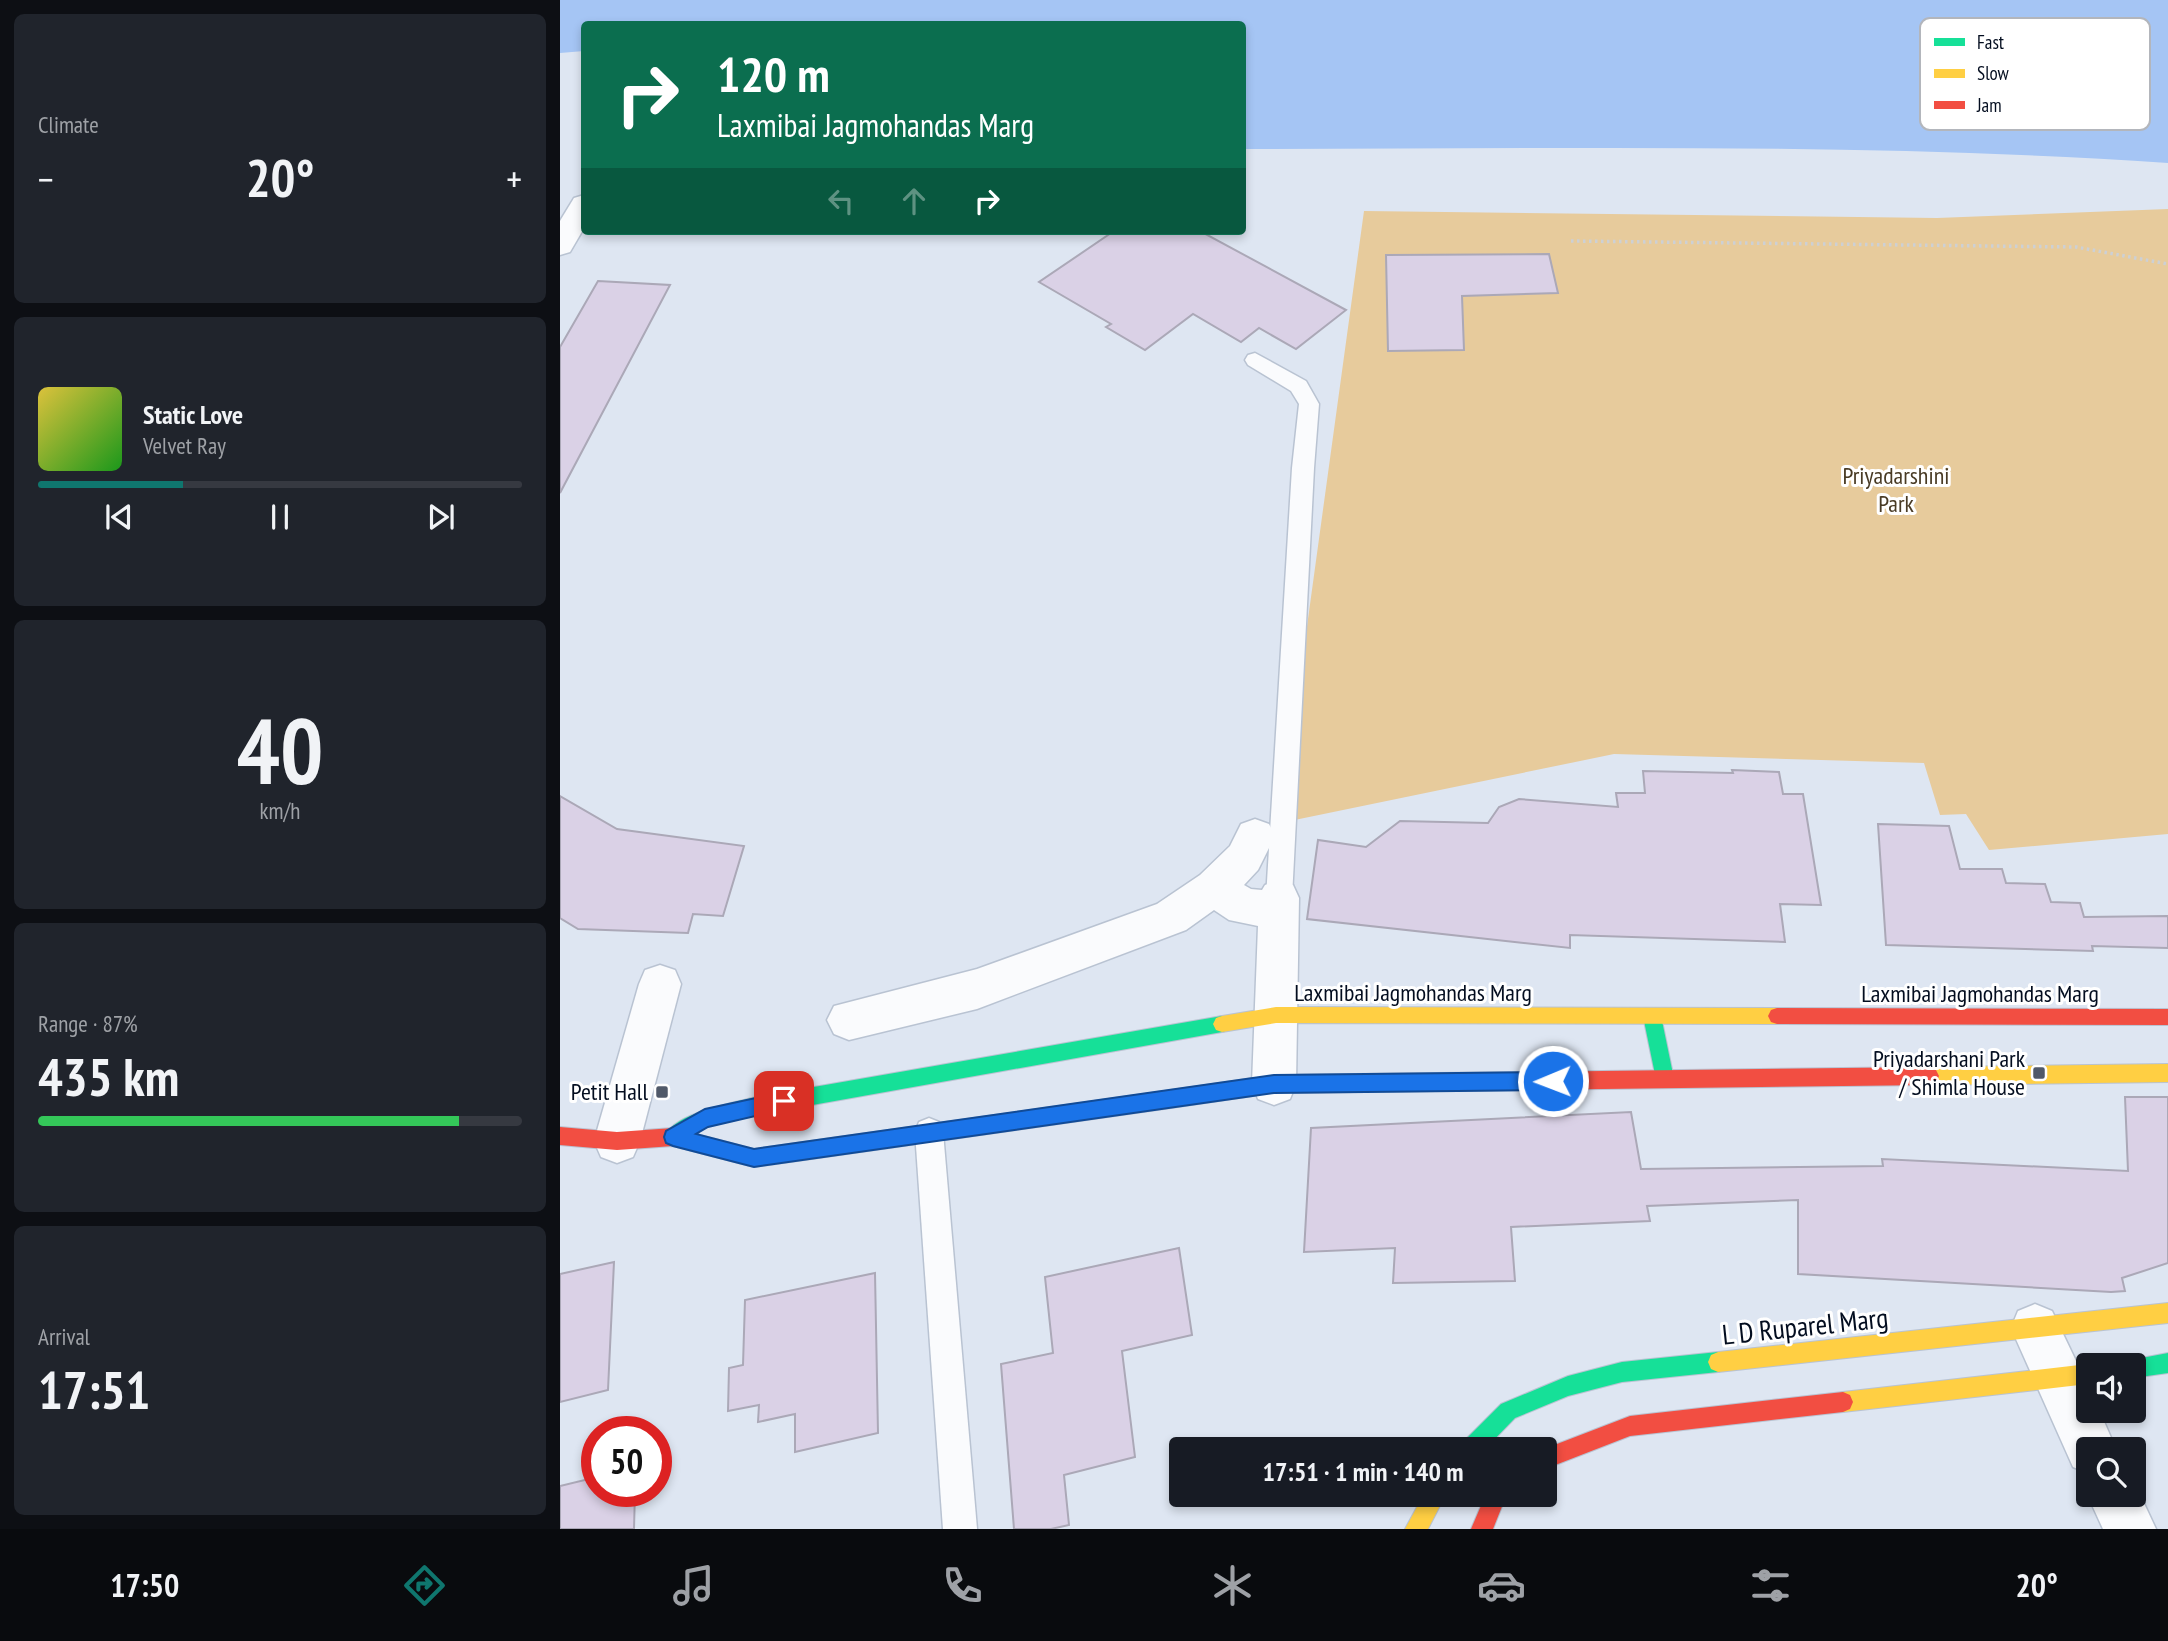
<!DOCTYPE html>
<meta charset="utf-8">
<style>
body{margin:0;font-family:"PT Sans Narrow",sans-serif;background:#20242c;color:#f1f3f6;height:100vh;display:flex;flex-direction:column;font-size:26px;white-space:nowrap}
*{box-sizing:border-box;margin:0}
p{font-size:23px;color:#9ea1a6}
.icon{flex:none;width:38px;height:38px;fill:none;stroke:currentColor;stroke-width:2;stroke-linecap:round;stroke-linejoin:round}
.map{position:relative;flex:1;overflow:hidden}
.sheet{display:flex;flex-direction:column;gap:14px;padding:14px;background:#0d0f14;width:560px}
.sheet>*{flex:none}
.guide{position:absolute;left:21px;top:21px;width:665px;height:214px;border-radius:7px;box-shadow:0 4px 10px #0003;background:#0b6e4f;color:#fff;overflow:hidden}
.controls{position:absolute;left:1516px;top:1353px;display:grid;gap:14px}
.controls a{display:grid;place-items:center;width:70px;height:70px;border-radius:7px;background:#171b24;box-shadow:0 4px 10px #0003;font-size:35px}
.speed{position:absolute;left:21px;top:1416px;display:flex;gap:14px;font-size:35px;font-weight:700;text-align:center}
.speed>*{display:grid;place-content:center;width:91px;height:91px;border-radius:50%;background:#171b24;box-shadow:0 4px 10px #0003;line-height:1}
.speed .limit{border:10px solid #d22;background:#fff;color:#111}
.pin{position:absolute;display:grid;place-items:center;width:60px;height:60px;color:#fff;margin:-30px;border-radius:14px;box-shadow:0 4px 10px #0006}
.me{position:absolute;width:77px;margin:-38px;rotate:269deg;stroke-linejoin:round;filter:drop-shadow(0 0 5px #0008)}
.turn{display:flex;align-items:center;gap:24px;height:147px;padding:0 21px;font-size:32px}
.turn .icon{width:91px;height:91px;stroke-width:2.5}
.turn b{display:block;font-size:49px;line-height:60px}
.lanes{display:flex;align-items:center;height:66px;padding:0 21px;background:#0003;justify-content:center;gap:35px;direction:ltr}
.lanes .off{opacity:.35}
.big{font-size:52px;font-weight:600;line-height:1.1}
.sheet .widget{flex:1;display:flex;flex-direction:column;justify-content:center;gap:10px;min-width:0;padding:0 24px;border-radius:10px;background:#20242c}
.sheet .dial{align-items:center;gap:0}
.dial b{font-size:91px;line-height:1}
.song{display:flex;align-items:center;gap:21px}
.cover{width:84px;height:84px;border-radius:10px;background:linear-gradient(135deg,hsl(50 70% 55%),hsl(120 70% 35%))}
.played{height:7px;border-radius:4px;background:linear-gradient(90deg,#0f766e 30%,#363941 30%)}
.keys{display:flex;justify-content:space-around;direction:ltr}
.heat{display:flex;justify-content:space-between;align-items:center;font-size:38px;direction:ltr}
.charge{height:10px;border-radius:5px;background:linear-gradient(90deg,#34c759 87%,#363941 0)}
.trip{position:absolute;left:609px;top:1437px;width:388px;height:70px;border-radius:7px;background:#171b24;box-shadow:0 4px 10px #0003;font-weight:600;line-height:70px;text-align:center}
.dock{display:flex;height:112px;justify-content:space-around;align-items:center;background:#090b0e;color:#9ea1a6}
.dock .icon{width:49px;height:49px}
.dock .selected{color:#0f766e}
.dock b{font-size:32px;color:#f1f3f6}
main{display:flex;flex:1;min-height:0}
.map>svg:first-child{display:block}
</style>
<main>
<section class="sheet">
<div class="widget"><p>Climate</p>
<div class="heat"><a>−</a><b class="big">20°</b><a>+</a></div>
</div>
<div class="widget">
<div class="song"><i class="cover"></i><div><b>Static Love</b><p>Velvet Ray</p></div></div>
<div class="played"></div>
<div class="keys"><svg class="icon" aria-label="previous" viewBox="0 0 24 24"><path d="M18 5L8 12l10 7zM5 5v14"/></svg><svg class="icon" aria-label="pause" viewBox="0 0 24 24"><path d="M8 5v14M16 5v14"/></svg><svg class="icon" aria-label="next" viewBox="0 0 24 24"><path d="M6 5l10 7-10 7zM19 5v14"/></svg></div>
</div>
<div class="widget dial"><b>40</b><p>km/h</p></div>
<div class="widget"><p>Range · 87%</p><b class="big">435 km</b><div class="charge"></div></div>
<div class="widget"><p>Arrival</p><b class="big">17:51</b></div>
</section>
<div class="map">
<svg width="1608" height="1529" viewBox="0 0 1608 1529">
<rect width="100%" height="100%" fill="#dee6f2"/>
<path fill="#e7cb9c" d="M1608,209V834L1429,850L1406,814L1380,815L1364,763L1054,754L720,823L804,211L1377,218Z"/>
<path fill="#a5c5f4" d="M0,0H1608V163C1300,142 991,149 683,149L682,24H24V51L0,53Z"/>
<g fill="#dad1e6" stroke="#aba8b7" stroke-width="2">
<path d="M554,231H640L786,310L736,349L699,328L681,342L633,314L585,350L546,327L551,324L479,282Z"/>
<path d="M989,254L998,293L902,296L904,350L828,351L826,255Z"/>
<path d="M38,281L110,285L0,493V347Z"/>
<path d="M1172,770L1219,772L1223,794H1243L1261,905L1220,904L1225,942L1010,935V948L747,919L758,840L806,847L840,821L928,823L939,807L959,799L1058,807L1056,793H1085L1083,771L1173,773Z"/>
<path d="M0,796L57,829L184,846L163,916L133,914L128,933L18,929L0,918Z"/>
<path d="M1318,824L1389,826L1400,869H1442L1446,883L1485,884L1491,902L1520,903L1524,917L1608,916V948L1532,946L1533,951L1326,945Z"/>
<path d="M1565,1097H1608V1263L1562,1278L1565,1291L1551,1292L1238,1274V1200L1087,1206L1090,1221L951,1227L955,1281L833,1283L835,1248L744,1252L751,1128L1071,1112L1081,1169L1323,1166L1322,1159L1568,1171Z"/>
<path d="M619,1248L632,1335L562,1351L575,1457L504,1475L509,1525L491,1529H454L441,1364L493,1353L485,1277Z"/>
<path d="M54,1262L48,1390L0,1402V1274Z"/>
<path d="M315,1273L318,1433L235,1452V1414L198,1422L199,1405L168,1411L169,1368L183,1365L185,1300Z"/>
<path d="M37,1477V1491H75L74,1529H0V1486Z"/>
</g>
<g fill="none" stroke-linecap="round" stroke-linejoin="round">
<g stroke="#b9c3d2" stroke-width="3">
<g id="lane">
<path d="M695,353L746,381L759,404L754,468L732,898L728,906L719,909L710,906L706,898L732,468L739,404L731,391L688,365L685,360L688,355Z"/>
<path d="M369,1118L379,1122L383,1132L417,1529H383L355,1132L359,1122Z"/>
</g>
</g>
<g stroke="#b9c3d2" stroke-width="3">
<g id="street">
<path d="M24,195V228L10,252L0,255V221L14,198Z"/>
<path d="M695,819L709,824L715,836L698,870L684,885L691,889L702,890L705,885L719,880L733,885L739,898L736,1084L730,1099L714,1105L698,1099L692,1084L698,926L669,920L654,910L626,930L417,1009L289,1040L274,1034L267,1020L274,1006L417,969L597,904L640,875L670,846L681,824Z"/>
<path d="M100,965L115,970L121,984L80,1141L73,1157L57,1163L41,1157L34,1141L79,984L85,970Z"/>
<path d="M1475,1304L1492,1311L1528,1386V1410H1539L1556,1449H1528V1473L1513,1467L1451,1328L1458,1311Z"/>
<path d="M1573,1480L1596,1529H1543L1527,1494L1528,1492L1573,1494Z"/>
</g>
</g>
<g stroke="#b9c3d2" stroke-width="2">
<g id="fast">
<path d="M1092,1008L1098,1010L1101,1016L1114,1079L1111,1085L1105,1088L1099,1085L1096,1079L1083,1016L1086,1010Z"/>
<path d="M662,1016L668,1018L671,1024L668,1030L662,1032L196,1115L149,1126L113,1146L106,1143L104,1137C114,1113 172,1103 196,1097Z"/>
<path d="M1158,1352L1165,1355L1168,1362L1165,1369L1158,1372L1062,1382L1008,1396L955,1418L925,1449H900L903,1442L941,1404L1008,1376L1062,1362Z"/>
<path d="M1608,1353V1373L1573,1378V1365H1564L1566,1361Z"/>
</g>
</g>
<g stroke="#b9c3d2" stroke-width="2">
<g id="slow">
<path d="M716,1007L1217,1008L1223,1010L1226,1016L1223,1022L1217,1024L716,1023L662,1032L656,1030L653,1024L656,1018L662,1016Z"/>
<path d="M1608,1064V1082L1370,1085L1364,1082L1361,1076L1364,1070L1370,1067Z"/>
<path d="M958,1072L964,1075L967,1081L964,1087L958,1090L714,1093L604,1109L598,1106L595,1100L598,1094L604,1091L714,1075Z"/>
<path d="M1608,1303V1323L1158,1372L1151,1369L1148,1362L1151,1355L1158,1352Z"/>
<path d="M1528,1364L1531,1365H1528V1384L1283,1412L1276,1409L1273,1402L1276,1395L1283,1392Z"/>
<path d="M864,1494H886L868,1529H845Z"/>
</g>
</g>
<g stroke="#b9c3d2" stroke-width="2">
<g id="jam">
<path d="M1217,1008L1608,1009V1025L1217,1024L1211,1022L1208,1016L1211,1010Z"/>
<path d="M1370,1067L1376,1070L1379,1076L1376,1082L1370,1085L958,1090L952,1087L949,1081L952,1075L958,1072Z"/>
<path d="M604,1091L610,1094L613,1100L610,1106L604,1109L194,1167L113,1146L57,1150L0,1145V1127L57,1132L113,1128L194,1149Z"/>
<path d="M1283,1392L1290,1395L1293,1402L1290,1409L1283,1412L1070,1436L985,1469L984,1449L1070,1416Z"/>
<path d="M926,1494H947L933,1529H911Z"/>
</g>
</g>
<path stroke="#cdd0d4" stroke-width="3.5" stroke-dasharray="2.5 3.5" stroke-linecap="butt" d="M1011,241L1516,247L1608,264"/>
<use href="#lane" fill="#fafbfd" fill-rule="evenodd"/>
<use href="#street" fill="#fafbfd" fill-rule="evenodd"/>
<use href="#fast" fill="#16e098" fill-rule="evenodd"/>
<use href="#slow" fill="#ffcf43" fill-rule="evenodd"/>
<use href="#jam" fill="#f24e42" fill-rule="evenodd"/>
</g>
<path fill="#1a73e8" stroke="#114b97" stroke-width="2" d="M993,1072L1000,1075L1002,1081L1000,1087L993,1090L714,1093L194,1167L113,1146L106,1143L104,1137L106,1131L145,1109L224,1092L230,1095L233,1101L230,1108L148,1127L136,1134L194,1149L714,1075Z"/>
<g fill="#505969" stroke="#fff" stroke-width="2.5">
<rect x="1472" y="1066" width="14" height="14" rx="3.5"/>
<rect x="95" y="1085" width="14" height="14" rx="3.5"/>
</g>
<g text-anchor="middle" stroke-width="6" stroke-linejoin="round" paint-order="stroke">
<g font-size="24" fill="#493b25" stroke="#fff">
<text x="1336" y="484">Priyadarshini<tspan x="1336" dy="28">Park</tspan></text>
</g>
<g font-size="24" fill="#030d1f" stroke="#fff">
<text x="853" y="1001">Laxmibai Jagmohandas Marg</text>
<text x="1420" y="1002">Laxmibai Jagmohandas Marg</text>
</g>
<g font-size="24" fill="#030d1f" stroke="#fff" text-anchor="end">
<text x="1465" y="1067">Priyadarshani Park<tspan x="1465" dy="28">/ Shimla House</tspan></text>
<text x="88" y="1100">Petit Hall</text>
</g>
<g font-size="28" fill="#030d1f" stroke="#fff">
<text transform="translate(1245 1326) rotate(-6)" y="10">L D Ruparel Marg</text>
</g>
</g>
<rect x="1360" y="18" width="230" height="112" rx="10" fill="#fff" stroke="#b3b6bc" stroke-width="2"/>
<rect x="1374" y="38" width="31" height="8" fill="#16e098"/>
<rect x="1374" y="69" width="31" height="9" fill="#ffcf43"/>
<rect x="1374" y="101" width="31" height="8" fill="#f24e42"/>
<g font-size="19" fill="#030d1f">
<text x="1417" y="49">Fast</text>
<text x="1417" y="80">Slow</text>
<text x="1417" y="112">Jam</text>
</g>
</svg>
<div class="controls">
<a><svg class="icon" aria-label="sound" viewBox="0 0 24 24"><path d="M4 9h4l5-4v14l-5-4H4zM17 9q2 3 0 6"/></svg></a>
<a><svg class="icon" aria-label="search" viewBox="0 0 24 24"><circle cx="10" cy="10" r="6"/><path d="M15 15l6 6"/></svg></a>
</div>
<div class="speed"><div class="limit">50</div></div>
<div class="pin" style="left:224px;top:1101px;background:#d93025"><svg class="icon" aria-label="arrive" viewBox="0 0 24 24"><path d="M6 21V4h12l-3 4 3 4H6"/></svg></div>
<svg class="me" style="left:993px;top:1081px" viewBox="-20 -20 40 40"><circle r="17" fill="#1a73e8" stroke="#fff" stroke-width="3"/><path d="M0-11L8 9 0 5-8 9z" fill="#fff"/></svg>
<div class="trip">17:51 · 1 min · 140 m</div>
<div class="guide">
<div class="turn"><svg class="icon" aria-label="right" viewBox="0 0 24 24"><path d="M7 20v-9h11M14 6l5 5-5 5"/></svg><div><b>120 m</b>Laxmibai Jagmohandas Marg</div></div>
<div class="lanes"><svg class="icon off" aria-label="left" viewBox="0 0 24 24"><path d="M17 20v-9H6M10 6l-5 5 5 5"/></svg><svg class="icon off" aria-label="ahead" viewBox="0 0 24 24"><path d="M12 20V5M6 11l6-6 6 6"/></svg><svg class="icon" aria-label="right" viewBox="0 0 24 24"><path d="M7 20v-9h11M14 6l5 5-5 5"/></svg></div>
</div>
</div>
</main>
<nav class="dock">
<b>17:50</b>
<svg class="icon selected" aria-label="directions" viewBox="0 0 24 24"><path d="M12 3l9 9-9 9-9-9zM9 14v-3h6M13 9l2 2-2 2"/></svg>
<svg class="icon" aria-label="music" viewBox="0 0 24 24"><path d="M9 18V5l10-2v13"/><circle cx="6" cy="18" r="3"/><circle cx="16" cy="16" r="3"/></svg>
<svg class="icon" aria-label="phone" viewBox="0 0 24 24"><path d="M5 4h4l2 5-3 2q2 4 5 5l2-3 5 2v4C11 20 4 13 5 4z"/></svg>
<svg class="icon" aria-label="climate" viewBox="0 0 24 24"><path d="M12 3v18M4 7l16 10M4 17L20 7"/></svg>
<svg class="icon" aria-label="car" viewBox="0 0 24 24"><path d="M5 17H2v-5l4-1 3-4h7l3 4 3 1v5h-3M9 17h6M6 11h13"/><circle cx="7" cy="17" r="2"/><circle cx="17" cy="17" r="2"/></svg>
<svg class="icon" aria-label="filters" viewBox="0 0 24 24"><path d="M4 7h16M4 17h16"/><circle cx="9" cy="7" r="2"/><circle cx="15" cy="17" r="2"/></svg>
<b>20°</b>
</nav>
